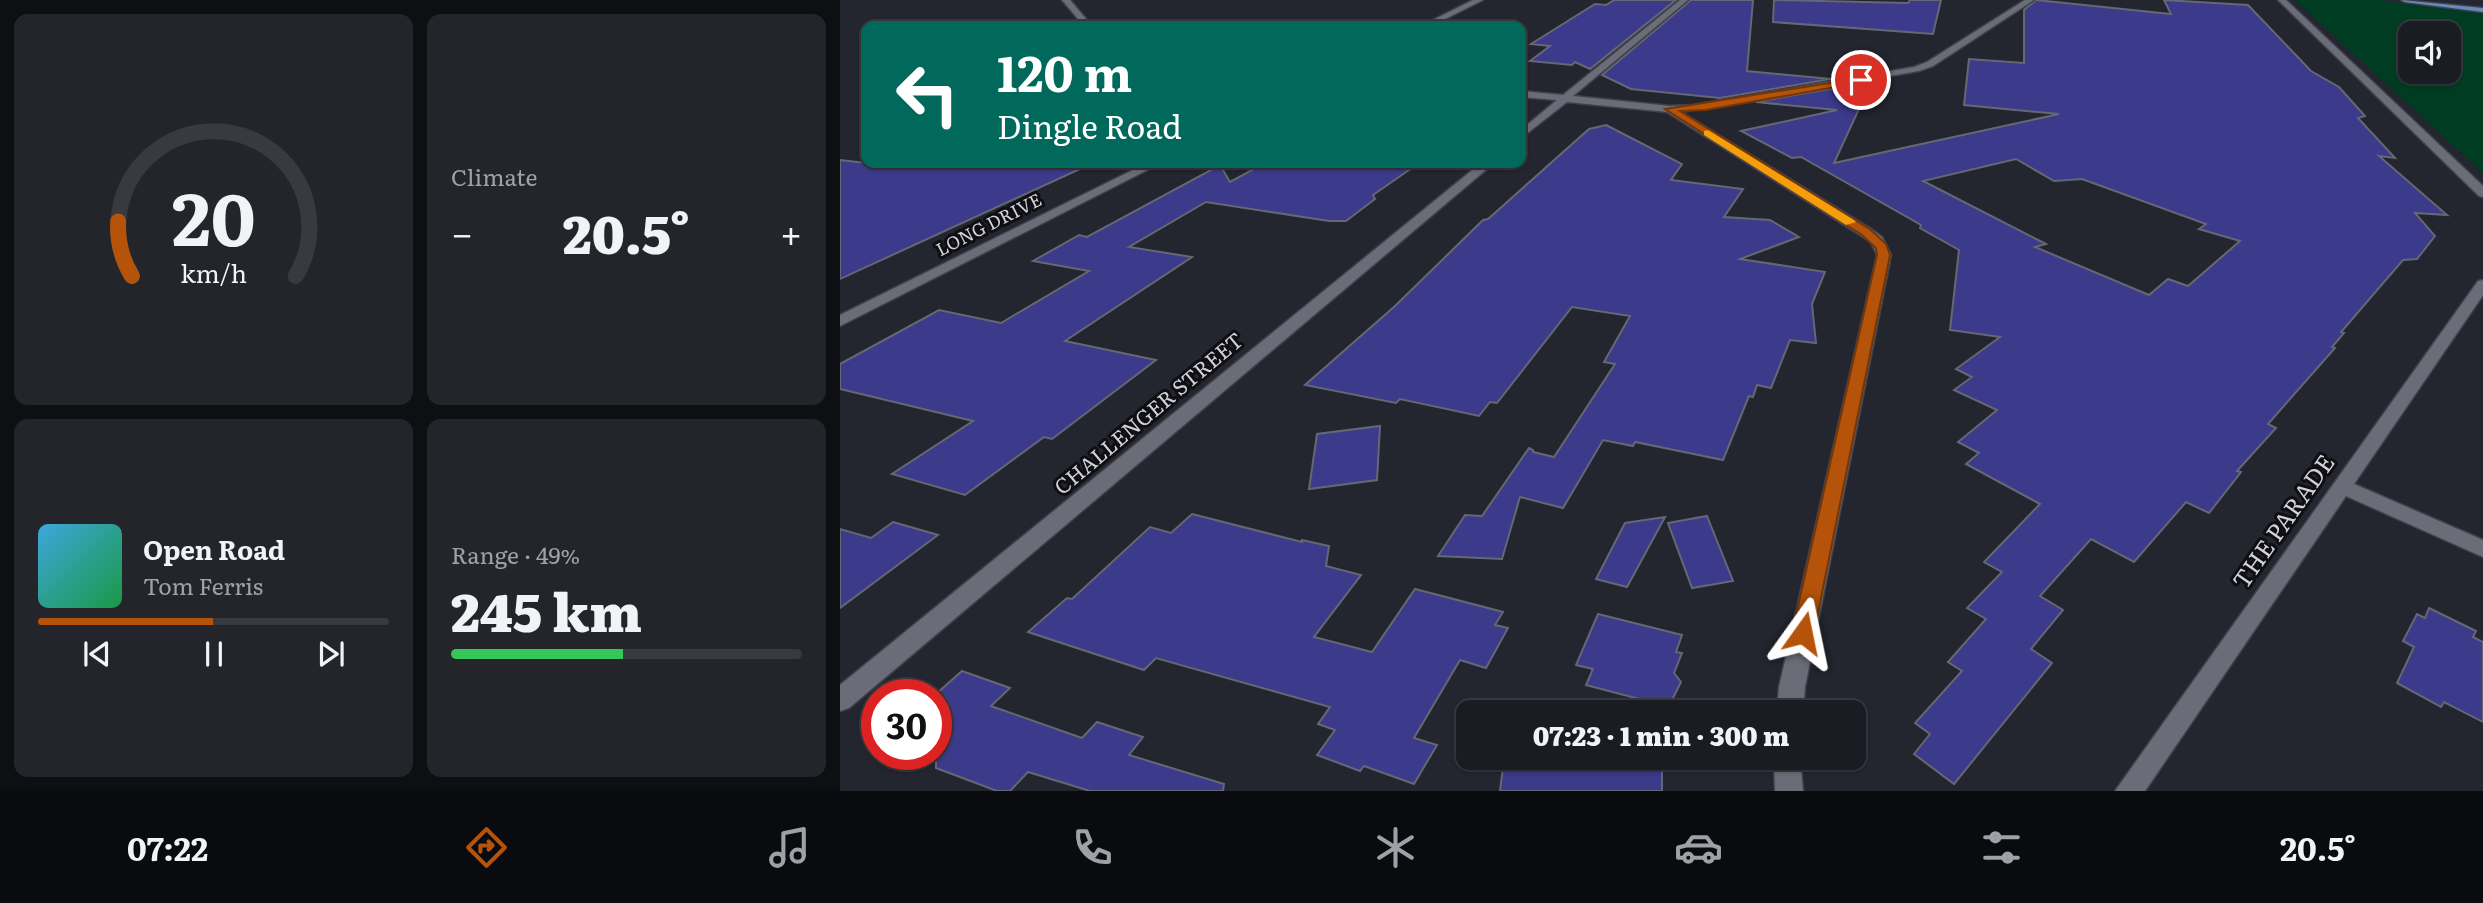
<!DOCTYPE html>
<meta charset="utf-8">
<style>
body{margin:0;font-family:Literata,serif;background:#23252b;color:#f1f3f6;height:100vh;display:flex;flex-direction:column;font-size:26px;white-space:nowrap}
*{box-sizing:border-box;margin:0}
p{font-size:23px;color:#9fa1a6}
.icon{flex:none;width:38px;height:38px;fill:none;stroke:currentColor;stroke-width:2;stroke-linecap:round;stroke-linejoin:round}
.map{position:relative;flex:1;overflow:hidden}
.drawer{display:flex;flex-direction:column;gap:14px;padding:14px;background:#0e0f13;width:840px}
.drawer>*{flex:none}
.banner{position:absolute;left:21px;top:21px;width:665px;height:147px;border-radius:14px;box-shadow:0 2px 5px #0004,0 0 0 2px #383a41;background:#00695c;color:#fff;overflow:hidden}
.fabs{position:absolute;left:1558px;top:21px;display:grid;gap:14px}
.fabs a{display:grid;place-items:center;width:63px;height:63px;border-radius:14px;background:#1a1c23;box-shadow:0 2px 5px #0004,0 0 0 2px #383a41;font-size:35px}
.speed{position:absolute;left:21px;top:679px;display:flex;gap:14px;font-size:35px;font-weight:700;text-align:center}
.speed>*{display:grid;place-content:center;width:91px;height:91px;border-radius:50%;background:#1a1c23;box-shadow:0 2px 5px #0004,0 0 0 2px #383a41;line-height:1}
.speed .limit{border:10px solid #d22;background:#fff;color:#111}
.pin{position:absolute;display:grid;place-items:center;width:60px;height:60px;color:#fff;margin:-30px;border:4px solid #fff;border-radius:50%;box-shadow:0 2px 7px #0007}
.me{position:absolute;width:77px;margin:-38px;rotate:12deg;stroke-linejoin:round;filter:drop-shadow(0 0 5px #0008)}
.turn{display:flex;align-items:center;gap:24px;height:147px;padding:0 21px;font-size:32px}
.turn .icon{width:91px;height:91px;stroke-width:2.5}
.turn b{display:block;font-size:49px;line-height:60px}
.big{font-size:52px;font-weight:800;line-height:1.1}
.drawer .widget{flex:1;display:flex;flex-direction:column;justify-content:center;gap:10px;min-width:0;padding:0 24px;border-radius:14px;background:#23252b}
.drawer .dial{align-items:center;gap:0}
.dial svg{height:182px;overflow:visible;fill:none;stroke:#383a41;stroke-width:7;stroke-linecap:round;text-anchor:middle}
.dial text{fill:#f1f3f6;stroke:none}
.song{display:flex;align-items:center;gap:21px}
.cover{width:84px;height:84px;border-radius:10px;background:linear-gradient(135deg,hsl(200 70% 55%),hsl(140 70% 35%))}
.played{height:7px;border-radius:4px;background:linear-gradient(90deg,#b45309 50%,#383a41 50%)}
.keys{display:flex;justify-content:space-around;direction:ltr}
.heat{display:flex;justify-content:space-between;align-items:center;font-size:38px;direction:ltr}
.charge{height:10px;border-radius:5px;background:linear-gradient(90deg,#34c759 49%,#383a41 0)}
.drawer .tiles{flex:1;display:grid;gap:14px;grid-template-columns:repeat(2,1fr)}
.trip{position:absolute;left:616px;top:700px;width:410px;height:70px;border-radius:14px;background:#1a1c23;box-shadow:0 2px 5px #0004,0 0 0 2px #383a41;font-weight:800;line-height:70px;text-align:center}
.tabs{display:flex;height:112px;justify-content:space-around;align-items:center;background:#0a0b0e;color:#9fa1a6}
.tabs .icon{width:49px;height:49px}
.tabs .current{color:#b45309}
.tabs b{font-size:32px;color:#f1f3f6}
main{display:flex;flex:1;min-height:0}
.map>svg:first-child{display:block}
</style>
<main>
<section class="drawer">
<div class="tiles">
<div class="widget dial"><svg viewBox="0 0 100 80">
<path d="M14 69A42 42 0 1 1 86 69"/>
<path d="M14 69A42 42 0 0 1 8 45" stroke="#b45309"/>
<text x="50" y="56" font-size="32" font-weight="700">20</text>
<text x="50" y="72" font-size="11">km/h</text>
</svg></div>
<div class="widget"><p>Climate</p>
<div class="heat"><a>−</a><b class="big">20.5°</b><a>+</a></div>
</div>
<div class="widget">
<div class="song"><i class="cover"></i><div><b>Open Road</b><p>Tom Ferris</p></div></div>
<div class="played"></div>
<div class="keys"><svg class="icon" aria-label="previous" viewBox="0 0 24 24"><path d="M18 5L8 12l10 7zM5 5v14"/></svg><svg class="icon" aria-label="pause" viewBox="0 0 24 24"><path d="M8 5v14M16 5v14"/></svg><svg class="icon" aria-label="next" viewBox="0 0 24 24"><path d="M6 5l10 7-10 7zM19 5v14"/></svg></div>
</div>
<div class="widget"><p>Range · 49%</p><b class="big">245 km</b><div class="charge"></div></div>
</div>
</section>
<div class="map">
<svg width="1643" height="791" viewBox="0 0 1643 791">
<rect width="100%" height="100%" fill="#23252f"/>
<path fill="#003c21" fill-rule="evenodd" d="M1455,0H1537L1643,14V173ZM1608,33V72H1570V33Z"/>
<g fill="#3c3a8a" stroke="#656773" stroke-width="2" fill-rule="evenodd">
<path d="M774,0H836L750,69L735,62L732,65L690,61L710,46L691,44L755,4L766,5Z"/>
<path d="M851,0H913L907,71L991,79L880,98L791,89L762,75Z"/>
<path d="M934,0L1068,3L1070,0H1101L1093,34L933,22Z"/>
<path d="M1196,0L1331,14L1324,0L1408,5L1471,71L1499,87L1525,116L1518,118L1555,158L1539,156L1607,215L1575,213L1595,236L1577,259L1563,260L1501,332L1504,333L1492,347L1495,348L1428,424L1436,428L1397,471L1401,472L1369,513L1346,502L1294,562L1251,539L1200,596L1223,610L1191,649L1212,663L1114,784L1074,754L1090,734L1075,723L1122,671L1108,662L1146,619L1127,608L1162,572L1144,562L1200,504L1126,464L1139,453L1118,442L1157,410L1114,390L1132,377L1116,369L1160,337L1110,330L1119,250L1080,228L1081,225L961,157L952,158L901,131L997,110L916,102L1029,82L1031,83L994,163L1219,114L1124,105L1129,59L1184,63V10ZM1176,159L1214,181L1242,179L1366,224L1359,229L1400,241L1348,286L1328,279L1309,295L1195,247L1206,244L1083,181Z"/>
<path d="M766,125L842,164L831,180L903,189L884,217L930,220L959,237L900,259L985,272L972,304L976,343L950,340L931,388L917,385L913,397L909,396L883,460L795,442L793,446L763,440L723,508L680,497L662,559L598,556L625,515L642,516L689,448L693,450V452L714,457L775,364L764,362L790,316L732,307L657,403L650,402L639,416L560,399L556,403L465,385L555,306L643,220L648,219L749,129Z"/>
<path d="M0,160L26,163H253L0,279Z"/>
<path d="M425,163H579L533,195L535,199L506,221H489L366,202L289,247L352,257L225,341L316,360L212,439L204,437L125,495L52,474L133,421L0,389V364L99,310L161,323L249,271L193,261L239,235L247,237L380,165L390,182Z"/>
<path d="M540,426L537,480L469,489L477,434Z"/>
<path d="M352,514L462,542V540L489,546L486,566L521,575L474,637L532,652L575,589L663,612L655,625L668,628L646,668L620,660L574,738L597,745L574,784L524,766L520,771L477,755L495,730L478,724L490,707L316,658L304,670L188,632L227,598L232,599L310,527L331,533Z"/>
<path d="M867,516L893,581L852,588L828,523Z"/>
<path d="M825,517L787,587L756,579L785,523Z"/>
<path d="M53,522L98,535L0,608V529L31,538Z"/>
<path d="M1589,608L1636,631L1633,637L1643,642V722L1604,702L1601,707L1557,683L1574,647L1563,641L1577,614L1585,618Z"/>
<path d="M758,614L842,635L836,652L842,653L834,673L841,682L833,698L822,705L746,685L753,669L736,665Z"/>
<path d="M122,671L170,688L151,706L242,738L257,722L303,737L289,755L384,784L383,791H250L188,772L170,791H157L96,768V694Z"/>
<path d="M664,758H822V791H660Z"/>
</g>
<g fill="none" stroke-linecap="round" stroke-linejoin="round">
<g stroke="#40414a" stroke-width="3">
<g id="minor">
<path d="M222,0H230L252,26H244Z"/>
<path d="M633,0H643L591,26H581Z"/>
<path d="M840,0H848L733,96L830,106L854,105L1074,67L1087,62L1185,0H1194L1093,66L1079,71L841,112L1031,229L1042,237L1051,255L965,687L963,712H937L939,687L1037,255L1031,242L827,112L727,102L681,138V130L717,100L681,97V91L723,95Z"/>
<path d="M1438,0H1446L1643,186V197L1639,196Z"/>
<path d="M307,163H321L0,326V315Z"/>
<path d="M641,163H654L9,708L0,711V685Z"/>
<path d="M1643,280V295L1514,484L1643,540V557L1506,496L1305,791H1275L1638,281Z"/>
<path d="M934,758H960L963,791H935Z"/>
</g>
</g>
<g stroke="#40414a" stroke-width="3">
<path id="major" d="M1561,0L1643,8V12L1565,2Z"/>
</g>
<use href="#minor" fill="#6a6c78" fill-rule="evenodd"/>
<use href="#major" fill="#618cbc" fill-rule="evenodd"/>
</g>
<path fill="#b45309" stroke="#753606" stroke-width="2" d="M1021,78L1024,82L866,110L840,111L1031,230L1046,244L1050,255L974,633L971,639L963,642L955,639L952,633L1037,255L1036,248L1022,235L825,109Z"/>
<path fill="#f59e0b" d="M868,130L1014,220L1016,222L1006,225L864,135V131Z"/>
<g text-anchor="middle" stroke-width="6" stroke-linejoin="round" paint-order="stroke">
<g font-size="18" fill="#d2d3da" stroke="#0e0e13">
<text transform="translate(149 225) rotate(-27)" y="6">LONG DRIVE</text>
</g>
<g font-size="21" fill="#d2d3da" stroke="#0e0e13">
<text transform="translate(309 414) rotate(-40)" y="7">CHALLENGER STREET</text>
</g>
<g font-size="24" fill="#d2d3da" stroke="#0e0e13">
<text transform="translate(1444 522) rotate(-55)" y="8">THE PARADE</text>
</g>
</g>
</svg>
<div class="fabs">
<a><svg class="icon" aria-label="sound" viewBox="0 0 24 24"><path d="M4 9h4l5-4v14l-5-4H4zM17 9q2 3 0 6"/></svg></a>
</div>
<div class="speed"><div class="limit">30</div></div>
<div class="pin" style="left:1021px;top:80px;background:#d93025"><svg class="icon" aria-label="arrive" viewBox="0 0 24 24"><path d="M6 21V4h12l-3 4 3 4H6"/></svg></div>
<svg class="me" style="left:963px;top:633px" viewBox="-20 -20 40 40"><path d="M0-17L14 15 0 8-14 15z" fill="#b45309" stroke="#fff" stroke-width="4"/></svg>
<div class="trip">07:23 · 1 min · 300 m</div>
<div class="banner">
<div class="turn"><svg class="icon" aria-label="left" viewBox="0 0 24 24"><path d="M17 20v-9H6M10 6l-5 5 5 5"/></svg><div><b>120 m</b>Dingle Road</div></div>
</div>
</div>
</main>
<nav class="tabs">
<b>07:22</b>
<svg class="icon current" aria-label="directions" viewBox="0 0 24 24"><path d="M12 3l9 9-9 9-9-9zM9 14v-3h6M13 9l2 2-2 2"/></svg>
<svg class="icon" aria-label="music" viewBox="0 0 24 24"><path d="M9 18V5l10-2v13"/><circle cx="6" cy="18" r="3"/><circle cx="16" cy="16" r="3"/></svg>
<svg class="icon" aria-label="phone" viewBox="0 0 24 24"><path d="M5 4h4l2 5-3 2q2 4 5 5l2-3 5 2v4C11 20 4 13 5 4z"/></svg>
<svg class="icon" aria-label="climate" viewBox="0 0 24 24"><path d="M12 3v18M4 7l16 10M4 17L20 7"/></svg>
<svg class="icon" aria-label="car" viewBox="0 0 24 24"><path d="M5 17H2v-5l4-1 3-4h7l3 4 3 1v5h-3M9 17h6M6 11h13"/><circle cx="7" cy="17" r="2"/><circle cx="17" cy="17" r="2"/></svg>
<svg class="icon" aria-label="filters" viewBox="0 0 24 24"><path d="M4 7h16M4 17h16"/><circle cx="9" cy="7" r="2"/><circle cx="15" cy="17" r="2"/></svg>
<b>20.5°</b>
</nav>
